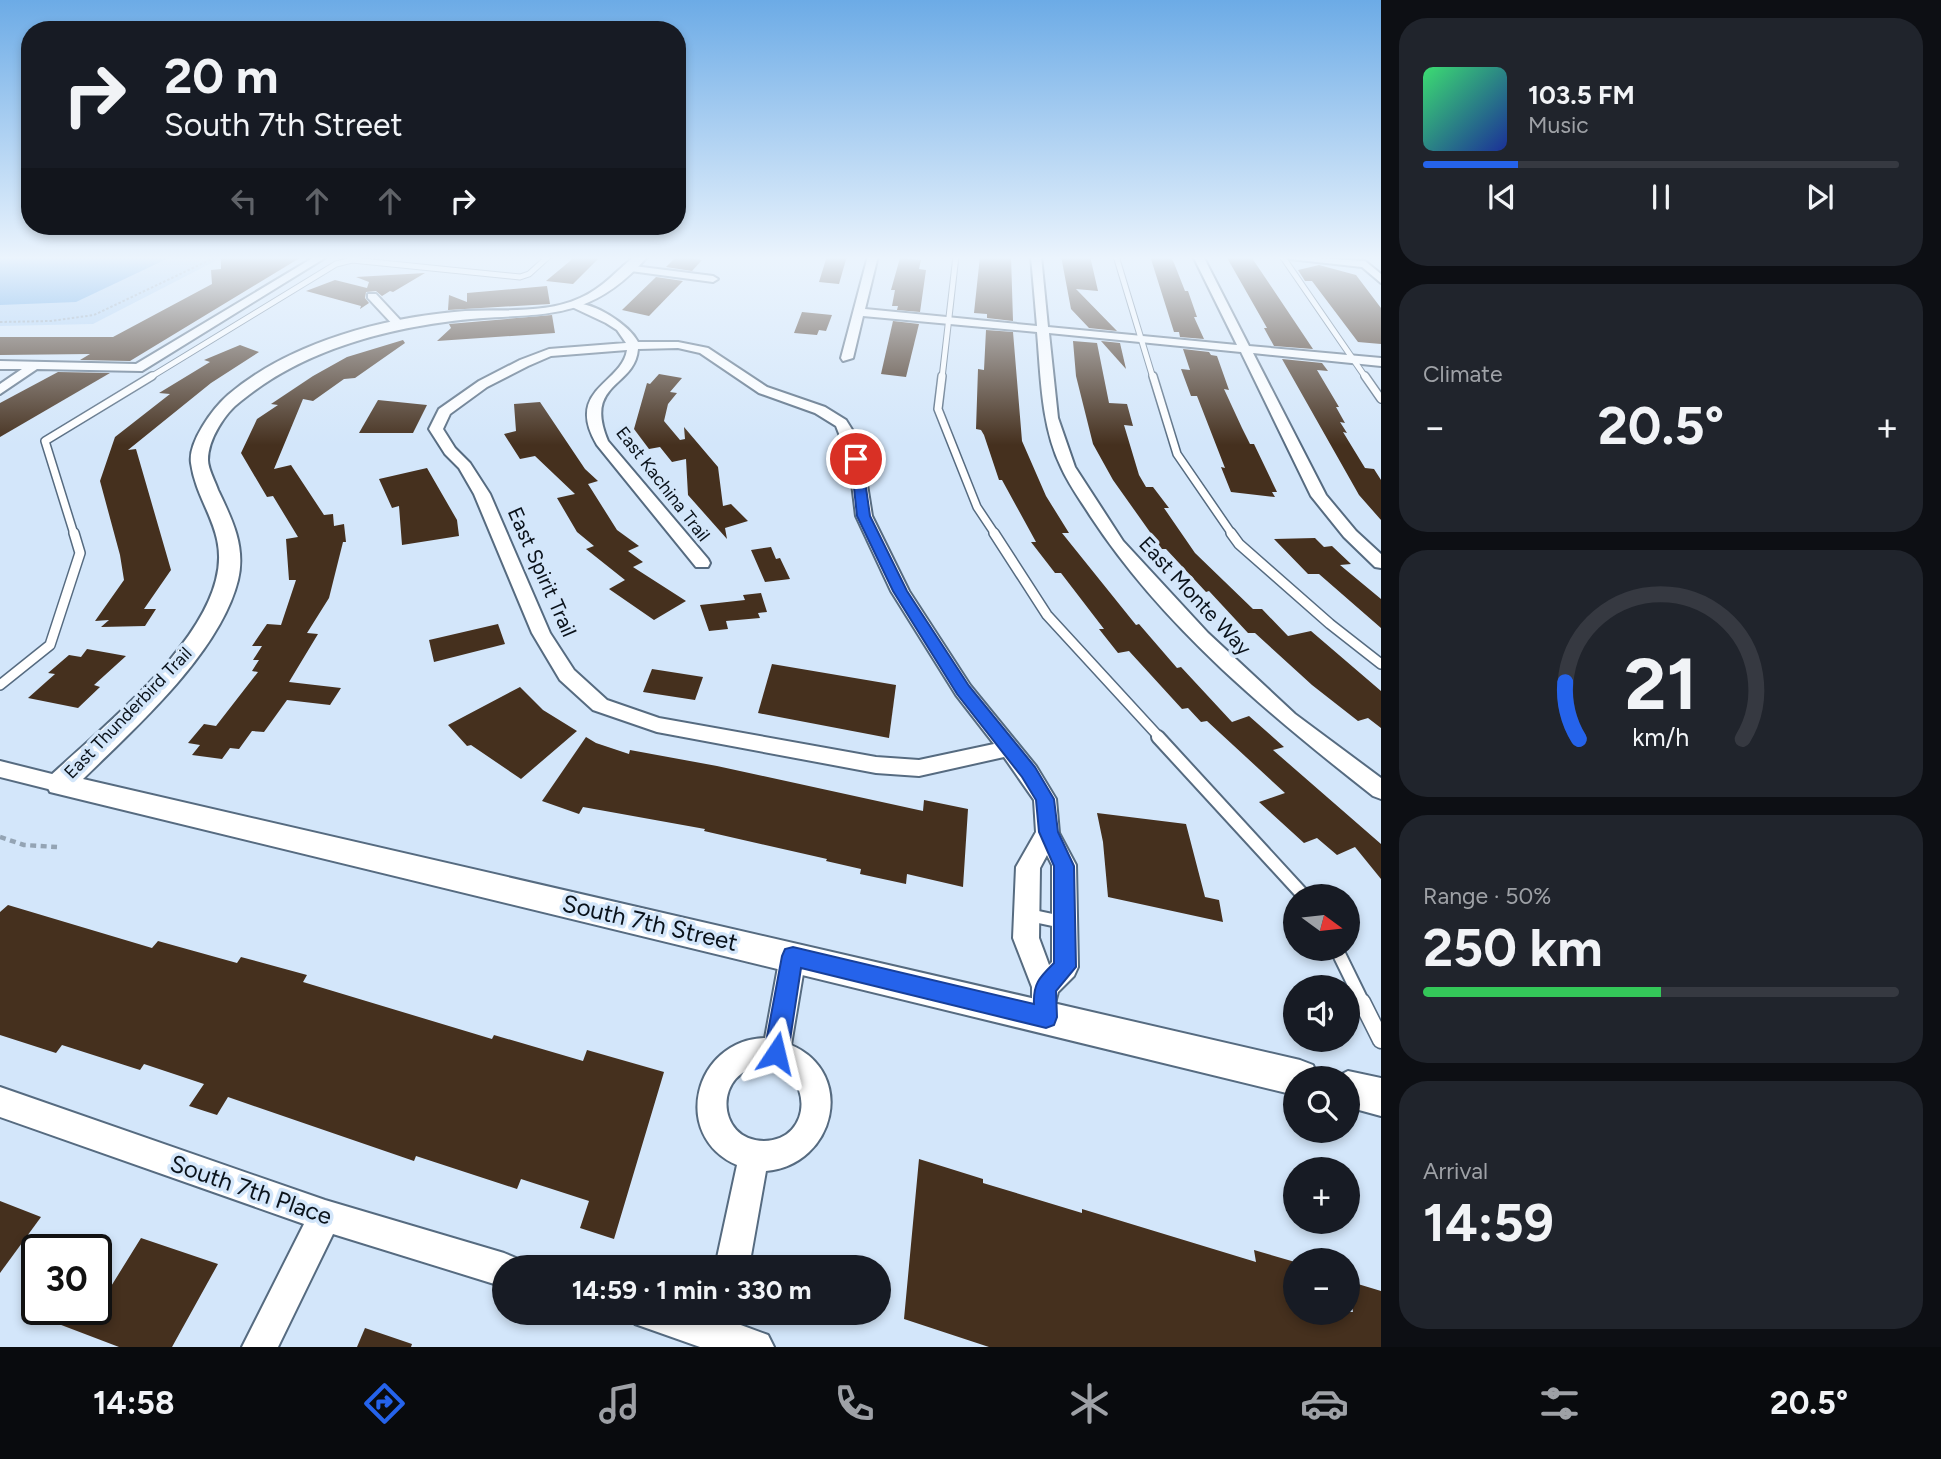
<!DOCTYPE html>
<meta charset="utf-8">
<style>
body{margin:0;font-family:Figtree,sans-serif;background:#20242c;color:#f1f3f6;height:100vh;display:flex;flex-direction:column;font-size:26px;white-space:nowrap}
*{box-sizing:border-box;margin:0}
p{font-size:23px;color:#9ea1a6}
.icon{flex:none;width:38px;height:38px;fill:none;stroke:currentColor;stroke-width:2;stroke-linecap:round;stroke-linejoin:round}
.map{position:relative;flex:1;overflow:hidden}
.panel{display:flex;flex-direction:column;gap:18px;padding:18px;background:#0d0f14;width:560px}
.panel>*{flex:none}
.banner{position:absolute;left:21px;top:21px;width:665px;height:214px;border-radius:28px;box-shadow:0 4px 10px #0003;background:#171b24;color:#f1f3f6;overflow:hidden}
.needle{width:46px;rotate:105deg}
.controls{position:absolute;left:1283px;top:884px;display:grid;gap:14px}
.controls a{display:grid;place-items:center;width:77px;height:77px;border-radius:50%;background:#171b24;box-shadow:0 4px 10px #0003;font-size:35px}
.speed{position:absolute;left:21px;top:1234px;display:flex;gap:14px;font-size:35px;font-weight:700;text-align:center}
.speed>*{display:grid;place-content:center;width:91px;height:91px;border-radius:50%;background:#171b24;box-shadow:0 4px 10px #0003;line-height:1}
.speed .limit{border:4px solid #111;border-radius:10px;background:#fff;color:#111}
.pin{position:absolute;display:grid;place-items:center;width:60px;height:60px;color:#fff;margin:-30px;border:4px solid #fff;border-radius:50%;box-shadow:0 2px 7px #0007}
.me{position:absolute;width:77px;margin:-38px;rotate:10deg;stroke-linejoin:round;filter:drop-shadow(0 0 5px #0008)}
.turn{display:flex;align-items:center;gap:24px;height:147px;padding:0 28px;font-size:32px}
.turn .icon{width:91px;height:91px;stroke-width:2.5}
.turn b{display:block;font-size:49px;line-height:60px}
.lanes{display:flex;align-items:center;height:66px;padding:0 28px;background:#0003;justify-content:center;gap:35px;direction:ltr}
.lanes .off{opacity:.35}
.big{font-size:52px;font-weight:700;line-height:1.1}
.panel .card{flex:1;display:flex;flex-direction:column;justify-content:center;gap:10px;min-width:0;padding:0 24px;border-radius:28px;background:#20242c}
.panel .dial{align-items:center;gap:0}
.dial svg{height:182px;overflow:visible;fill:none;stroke:#363941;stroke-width:7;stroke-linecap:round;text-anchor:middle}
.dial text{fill:#f1f3f6;stroke:none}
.song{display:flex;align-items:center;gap:21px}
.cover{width:84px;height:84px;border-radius:10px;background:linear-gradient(135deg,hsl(140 70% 55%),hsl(230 70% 35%))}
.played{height:7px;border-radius:4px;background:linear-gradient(90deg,#2563eb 20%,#363941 20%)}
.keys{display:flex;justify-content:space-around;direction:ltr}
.heat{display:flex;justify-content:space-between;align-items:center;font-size:38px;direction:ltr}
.charge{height:10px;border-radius:5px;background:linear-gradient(90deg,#34c759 50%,#363941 0)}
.trip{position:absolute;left:492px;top:1255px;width:399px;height:70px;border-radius:35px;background:#171b24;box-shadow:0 4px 10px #0003;font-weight:700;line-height:70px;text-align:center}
.tabs{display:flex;height:112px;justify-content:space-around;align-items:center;background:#090b0e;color:#9ea1a6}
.tabs .icon{width:49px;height:49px}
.tabs .active{color:#2563eb}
.tabs b{font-size:32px;color:#f1f3f6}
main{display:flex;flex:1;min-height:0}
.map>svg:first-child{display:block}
</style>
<main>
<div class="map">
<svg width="1381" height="1347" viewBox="0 0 1381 1347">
<rect width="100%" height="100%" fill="#d3e6fa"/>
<path fill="#add0f4" d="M0,256H225L93,324L0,326Z"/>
<path fill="#539de3" d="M0,256H173L76,302L0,305Z"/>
<g fill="#45301e">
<path d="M221,256H303L130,361L80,360L90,354L0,355V337H113L212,284L211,270L221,269Z"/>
<path d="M576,256H601L573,284L546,281Z"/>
<path d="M677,256L702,260L692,271L666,267Z"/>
<path d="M827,256H847L839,284L819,282Z"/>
<path d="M980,256H1011L1013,321L987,318V314L974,313Z"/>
<path d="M1061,256H1090L1098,291L1076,289L1117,331L1089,328L1071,309Z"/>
<path d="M1150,256H1170L1174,263L1185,291H1188L1197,317H1194L1204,339L1180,337L1179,332H1174Z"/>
<path d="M1226,256L1252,258L1313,349L1274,346L1264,328H1267Z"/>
<path d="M900,258L921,260L919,269L926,270L920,312L897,310L898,306H892L895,290H891Z"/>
<path d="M1319,265L1356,275L1381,308V344L1358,342L1312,281H1305L1298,270Z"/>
<path d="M425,273L393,292L390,291L382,296L376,291L366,292L365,298L369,303L360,309L361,306L306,291L335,280L367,288L369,282L356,277Z"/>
<path d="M656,277L683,281L649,316L622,310Z"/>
<path d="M547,286L550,304L448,310L449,295L467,302V293Z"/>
<path d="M802,312L832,315L826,331L819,330L817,335L794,333Z"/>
<path d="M552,315L555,333L437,341L451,328L449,324Z"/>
<path d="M893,321L919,324L906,377L881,374Z"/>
<path d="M986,330L1013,332L1022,441L1046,496L1069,533H1062L1136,625L1139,624L1177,668L1181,667L1232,722L1249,716L1284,747L1273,750L1381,844V879L1355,847L1337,855L1317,838L1304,843L1259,802L1285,793L1207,721L1201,722L1188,708L1182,709L1129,651L1118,653L1099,629H1104L1061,573H1055L1031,542H1036L1002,480H999L984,435L981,430L976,429L978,369L984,370Z"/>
<path d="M403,340L405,343L355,378L344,379L313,401L303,399L274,469L291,465L324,515L333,514L334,526L344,524L346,542H343L329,598L307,633L318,634L289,682L341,688L330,705L287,700L264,732L252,731L239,749L230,748L222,759L192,755L200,745L188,743L204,724L216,726L258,672L252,671L259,660H253L262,646H252L267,624L281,625L296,580H289L286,539L298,537L273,496L267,497L241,453L257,419L278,405L271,404L313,376L347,357Z"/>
<path d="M1073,341L1097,343L1109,403L1127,404L1133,426L1124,425L1139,475L1146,487H1153L1169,508H1164L1195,553L1253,609H1262L1288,636L1311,631L1381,691V728L1368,718L1358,721L1312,685L1255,633H1248L1209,591L1206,592L1166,549H1162L1113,480L1093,444L1076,376Z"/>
<path d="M1101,341L1120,343L1126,369Z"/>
<path d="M240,345L259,352L211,383L128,450L136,449L171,570L144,609H156L145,626L101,627L109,620L95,621L124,580L120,555L100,481L115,437L170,394L159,393L210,362L204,360Z"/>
<path d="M1183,349L1209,352L1211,355L1217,356L1229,390L1224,389L1242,428L1250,444H1254L1277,492H1272L1275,497L1231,492L1221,467L1225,468L1197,396H1191L1181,369L1190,370Z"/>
<path d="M1282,359L1322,363L1328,371L1317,370L1339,407H1336L1345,423L1340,422L1347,433L1343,432L1365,468L1374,469L1381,480V520L1359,495Z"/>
<path d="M58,372L110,373L0,437V403Z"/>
<path d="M659,374L682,378L670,392L677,393L668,404L664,421L680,440L685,439L684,427L718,467L723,506L731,504L748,521L725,528L727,539L688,495L686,459L672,462L660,447L649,449L634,429L647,383L650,384Z"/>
<path d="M378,400L427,405L413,433H359Z"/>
<path d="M540,402L585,469L598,481L588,484L617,530L639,546L628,551L643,562L633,567L686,601L654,620L609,589L625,580L586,549L594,546L577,532L557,498L575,494L535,456L520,459L504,434L516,431L514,404Z"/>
<path d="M427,468L457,520L459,536L402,545L399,506L392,508L379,479Z"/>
<path d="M1315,538L1324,547L1332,546L1351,564L1340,565L1381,599V628L1319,574H1308L1274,539Z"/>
<path d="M771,547L776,559L780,558L790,579L765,582L751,550Z"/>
<path d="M761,593L767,612L758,613L760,618L726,621L728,629L709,631L700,605L745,600L743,595Z"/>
<path d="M498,624L505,644L434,662L429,640Z"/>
<path d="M87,649L126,656L94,685L100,687L78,708L28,698L55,674L48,673L69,655L81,657Z"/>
<path d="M772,664L896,685L889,738L758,713Z"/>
<path d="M652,669L703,677L695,700L643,692Z"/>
<path d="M520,687L543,710L577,731L521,779L471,745L467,746L448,725Z"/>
<path d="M586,737L596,743L629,754L630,750L717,766L923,811L924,800L968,809L963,887L907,874L906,884L860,874L861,869L826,861L827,859L704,831L705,829L583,807L579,814L542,801Z"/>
<path d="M1097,813L1186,824L1205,897L1219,900L1223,922L1108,897L1103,842Z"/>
<path d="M8,905L152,948L158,941L237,963L241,957L307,975L303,982L492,1039L494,1035L583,1061L587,1050L664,1072L614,1239L580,1228L589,1201L521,1179L517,1189L416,1156L414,1161L228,1097L217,1115L189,1106L204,1084L144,1064L140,1070L62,1045L56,1053L0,1035V912Z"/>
<path d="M919,1159L983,1179V1183L1082,1213V1209L1256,1262L1254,1250L1295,1262V1312H1353L1348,1281L1381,1291V1347H989L904,1319Z"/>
<path d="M0,1201L41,1217L0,1273Z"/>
<path d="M141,1238L218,1264L172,1347H119L56,1323L65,1309H96V1293L105,1296Z"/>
<path d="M365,1328L412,1344L411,1347H357Z"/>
</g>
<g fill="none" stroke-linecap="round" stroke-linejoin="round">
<g stroke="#566b80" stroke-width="7">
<g id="service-far4">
<path d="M1116,256L1153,378"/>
<path d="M1282,256L1366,378"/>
<path d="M149,378L336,264L352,260L520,277L529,274L549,256"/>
<path d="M942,378L956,256"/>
</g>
</g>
<g stroke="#566b80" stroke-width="10">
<g id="service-far3">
<path d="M942,376L938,409L977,507L995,534"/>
<path d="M1153,376L1177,454L1232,534"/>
<path d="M1365,376L1381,399"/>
<path d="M74,534L45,441L152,376"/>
</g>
</g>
<g stroke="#566b80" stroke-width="12">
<g id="service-far2">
<path d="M994,533L1047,615L1160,738"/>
<path d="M1231,533L1239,544L1330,624L1381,664"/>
<path d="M0,685L50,645L80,553L74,533"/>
</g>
</g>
<g stroke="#566b80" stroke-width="16">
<g id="service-far1">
<path d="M1158,737L1304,896"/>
<path d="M1029,915L1062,922"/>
<path d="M1336,948L1363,1003"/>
</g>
</g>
<g stroke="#566b80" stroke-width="19">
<path id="service" d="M1362,1002L1381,1040"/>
</g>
<g stroke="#566b80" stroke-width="4">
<g id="minor">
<path d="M316,256H328L142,371L37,369L0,394V384L22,369H0V361L136,364Z"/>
<path d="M868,256H878L865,309L1037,326L1031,256H1041L1048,327L1237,345L1193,256H1203L1249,346L1381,358V366L1253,353L1326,495L1356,531L1381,554V568L1375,567L1344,537L1311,496L1241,352L1049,333L1058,418L1075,467L1123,541L1208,633L1295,714L1381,778V799L1373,796C1270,715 1164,628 1091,517C1081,501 1069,485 1061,467C1041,425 1041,378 1037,332L863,316L853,358L843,361L841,358Z"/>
<path d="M1285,256L1365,261L1381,274V283L1362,267L1290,259Z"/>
<path d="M626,265L713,276L718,279L713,282L623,270V266Z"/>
<path d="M368,294H376L403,323V327H395L368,298Z"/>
<path d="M572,303C592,301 629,324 638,342H678L708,348L767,387L825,407L846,420L856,436L863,459L872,516L909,591L970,685L1036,766L1056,799L1059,833L1076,865L1078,967L1074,976L1058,992L1054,1007L1045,1011L1036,1007L1032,998V987L1013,938L1016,867L1036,832L1034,800L1004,757L919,776L876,773L657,732L593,710L560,680L532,633L474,494L459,468L445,454L429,429L439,409L479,381L520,360L549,349L626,343L617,330L606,323L572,307ZM678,348L700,353L759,393L815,413L836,426L849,459L856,516L891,591L956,695L994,744L919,760L876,757L659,718L607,700L574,670L550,633L490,494L470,463L455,448L443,429L450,414L487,387L528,366L551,356L627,350C622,384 564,389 597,445L696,567H708L710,563L708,559L608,441C583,382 635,388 638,349ZM1047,855L1052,865V962L1049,965L1039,938L1040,868Z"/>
<path d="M0,761L68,778L71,784L68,790L60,792L0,777Z"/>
<path d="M793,944L802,948L806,956L791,1045C857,1073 835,1165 766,1171L749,1267H715L737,1165C670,1136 694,1040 765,1038L780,956L784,948ZM764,1066C815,1069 813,1141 764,1141C715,1141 713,1069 764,1066Z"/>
<path d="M0,1087L325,1200L504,1253L516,1258L519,1267H504V1287L333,1234L278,1347H242L304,1224L0,1117Z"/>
<path d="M630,1312H740L738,1324L768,1335L774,1347H700L635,1324Z"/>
</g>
</g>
<g stroke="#566b80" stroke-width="4">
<g id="tertiary">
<path d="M635,256H648C583,331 531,309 445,322C372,332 298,354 241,401C225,413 208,439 208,460C208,469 215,481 218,490C232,519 246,547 238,580C220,653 135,728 83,779L1300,1060L1313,1065L1318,1078H1295V1095L50,792L46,784L50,776C103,727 198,651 216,580C229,531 197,506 191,463C188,442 213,408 228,395C290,342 385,317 465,311C502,309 546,314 580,298C602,289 617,270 635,256Z"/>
<path d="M1348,1071L1381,1078V1116L1348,1107V1078H1334Z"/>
</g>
</g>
<path stroke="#94a4b4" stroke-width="2" stroke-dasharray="2.5 2" stroke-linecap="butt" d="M0,322L51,321L94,315L218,256"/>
<path stroke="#94a4b4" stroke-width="4.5" stroke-dasharray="6 4.5" stroke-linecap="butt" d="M0,837L24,845L57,847"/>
<use href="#service-far4" stroke="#fff" stroke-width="5"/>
<use href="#service-far3" stroke="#fff" stroke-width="7"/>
<use href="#service-far2" stroke="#fff" stroke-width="9"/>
<use href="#service-far1" stroke="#fff" stroke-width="12"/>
<use href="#service" stroke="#fff" stroke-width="16"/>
<use href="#minor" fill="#fff" fill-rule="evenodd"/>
<use href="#tertiary" fill="#fff" fill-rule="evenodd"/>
</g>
<linearGradient id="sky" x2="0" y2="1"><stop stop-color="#6cabe6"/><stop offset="0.58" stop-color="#ebf4fd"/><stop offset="1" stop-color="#ebf4fd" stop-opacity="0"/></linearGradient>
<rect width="1381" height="445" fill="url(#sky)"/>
<path fill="#2563eb" stroke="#184099" stroke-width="2" d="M856,455L862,459L870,516L907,591L969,686L1035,767L1054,799L1058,832L1074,866L1076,967L1056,991L1057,1017L1054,1025L1046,1028L801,968L788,1053L784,1061L776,1065L768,1061L764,1053L782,956L785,949L793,947L1034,1004C1033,983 1040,977 1054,963V866L1039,832L1036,800L1022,777L957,694L893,591L857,516L851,459Z"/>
<g text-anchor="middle" stroke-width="7" stroke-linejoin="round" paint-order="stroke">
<g font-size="18" fill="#0a121a" stroke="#d3e6fa">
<text transform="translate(663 484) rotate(52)" y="6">East Kachina Trail</text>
<text transform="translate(128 713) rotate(-46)" y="6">East Thunderbird Trail</text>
</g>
<g font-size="21" fill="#0a121a" stroke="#d3e6fa">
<text transform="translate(542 572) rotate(66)" y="7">East Spirit Trail</text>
<text transform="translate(1195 596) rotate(47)" y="7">East Monte Way</text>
</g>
<g font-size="24" fill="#0a121a" stroke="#d3e6fa">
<text transform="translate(650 923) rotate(13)" y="8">South 7th Street</text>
<text transform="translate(251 1190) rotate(19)" y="8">South 7th Place</text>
</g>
</g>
</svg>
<div class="controls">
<a><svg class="needle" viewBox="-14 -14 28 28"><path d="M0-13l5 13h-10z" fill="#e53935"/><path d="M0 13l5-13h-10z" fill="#9ea1a6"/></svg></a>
<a><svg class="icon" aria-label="sound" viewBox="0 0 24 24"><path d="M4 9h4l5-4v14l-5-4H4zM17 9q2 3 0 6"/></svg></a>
<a><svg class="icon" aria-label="search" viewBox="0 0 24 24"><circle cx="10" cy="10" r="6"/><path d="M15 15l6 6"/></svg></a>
<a>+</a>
<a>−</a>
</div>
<div class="speed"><div class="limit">30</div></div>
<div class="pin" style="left:856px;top:459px;background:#d93025"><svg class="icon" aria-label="arrive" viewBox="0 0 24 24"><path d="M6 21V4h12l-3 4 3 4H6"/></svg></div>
<svg class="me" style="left:776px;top:1053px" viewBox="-20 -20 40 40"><path d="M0-17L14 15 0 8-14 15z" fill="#2563eb" stroke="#fff" stroke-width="4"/></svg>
<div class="trip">14:59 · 1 min · 330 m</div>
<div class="banner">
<div class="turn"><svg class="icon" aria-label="right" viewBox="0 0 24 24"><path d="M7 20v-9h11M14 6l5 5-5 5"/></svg><div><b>20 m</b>South 7th Street</div></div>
<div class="lanes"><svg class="icon off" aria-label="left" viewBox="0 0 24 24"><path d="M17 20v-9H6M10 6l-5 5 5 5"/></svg><svg class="icon off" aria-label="ahead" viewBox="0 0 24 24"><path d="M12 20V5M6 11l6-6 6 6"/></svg><svg class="icon off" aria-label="ahead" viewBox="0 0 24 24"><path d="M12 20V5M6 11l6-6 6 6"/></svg><svg class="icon" aria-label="right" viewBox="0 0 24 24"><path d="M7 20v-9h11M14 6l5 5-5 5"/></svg></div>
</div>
</div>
<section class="panel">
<div class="card">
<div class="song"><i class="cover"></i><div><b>103.5 FM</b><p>Music</p></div></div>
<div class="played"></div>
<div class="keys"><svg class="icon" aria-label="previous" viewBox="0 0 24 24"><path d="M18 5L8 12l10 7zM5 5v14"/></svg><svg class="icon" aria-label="pause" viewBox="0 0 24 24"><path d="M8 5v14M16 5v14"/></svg><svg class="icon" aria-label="next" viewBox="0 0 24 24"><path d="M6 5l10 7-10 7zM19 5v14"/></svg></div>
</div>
<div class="card"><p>Climate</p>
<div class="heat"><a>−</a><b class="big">20.5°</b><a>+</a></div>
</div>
<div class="card dial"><svg viewBox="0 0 100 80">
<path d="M14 69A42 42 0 1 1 86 69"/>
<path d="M14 69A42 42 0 0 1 8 44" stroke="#2563eb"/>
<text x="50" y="56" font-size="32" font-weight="700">21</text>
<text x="50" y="72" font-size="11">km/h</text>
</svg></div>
<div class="card"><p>Range · 50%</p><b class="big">250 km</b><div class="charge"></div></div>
<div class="card"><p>Arrival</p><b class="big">14:59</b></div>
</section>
</main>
<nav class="tabs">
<b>14:58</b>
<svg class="icon active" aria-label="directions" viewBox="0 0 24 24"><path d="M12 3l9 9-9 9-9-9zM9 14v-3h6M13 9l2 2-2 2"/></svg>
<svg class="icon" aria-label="music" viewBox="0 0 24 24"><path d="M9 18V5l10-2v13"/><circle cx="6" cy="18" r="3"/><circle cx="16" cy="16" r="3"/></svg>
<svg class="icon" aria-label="phone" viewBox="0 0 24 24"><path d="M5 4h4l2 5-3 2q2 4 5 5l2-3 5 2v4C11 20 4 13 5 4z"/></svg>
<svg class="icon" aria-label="climate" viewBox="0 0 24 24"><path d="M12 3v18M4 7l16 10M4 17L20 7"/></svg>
<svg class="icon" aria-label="car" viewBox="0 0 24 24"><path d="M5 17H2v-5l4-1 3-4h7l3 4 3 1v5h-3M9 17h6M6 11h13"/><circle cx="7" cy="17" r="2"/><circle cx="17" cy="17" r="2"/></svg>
<svg class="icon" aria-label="filters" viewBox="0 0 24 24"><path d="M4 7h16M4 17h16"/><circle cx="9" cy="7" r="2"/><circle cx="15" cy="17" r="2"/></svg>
<b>20.5°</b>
</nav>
